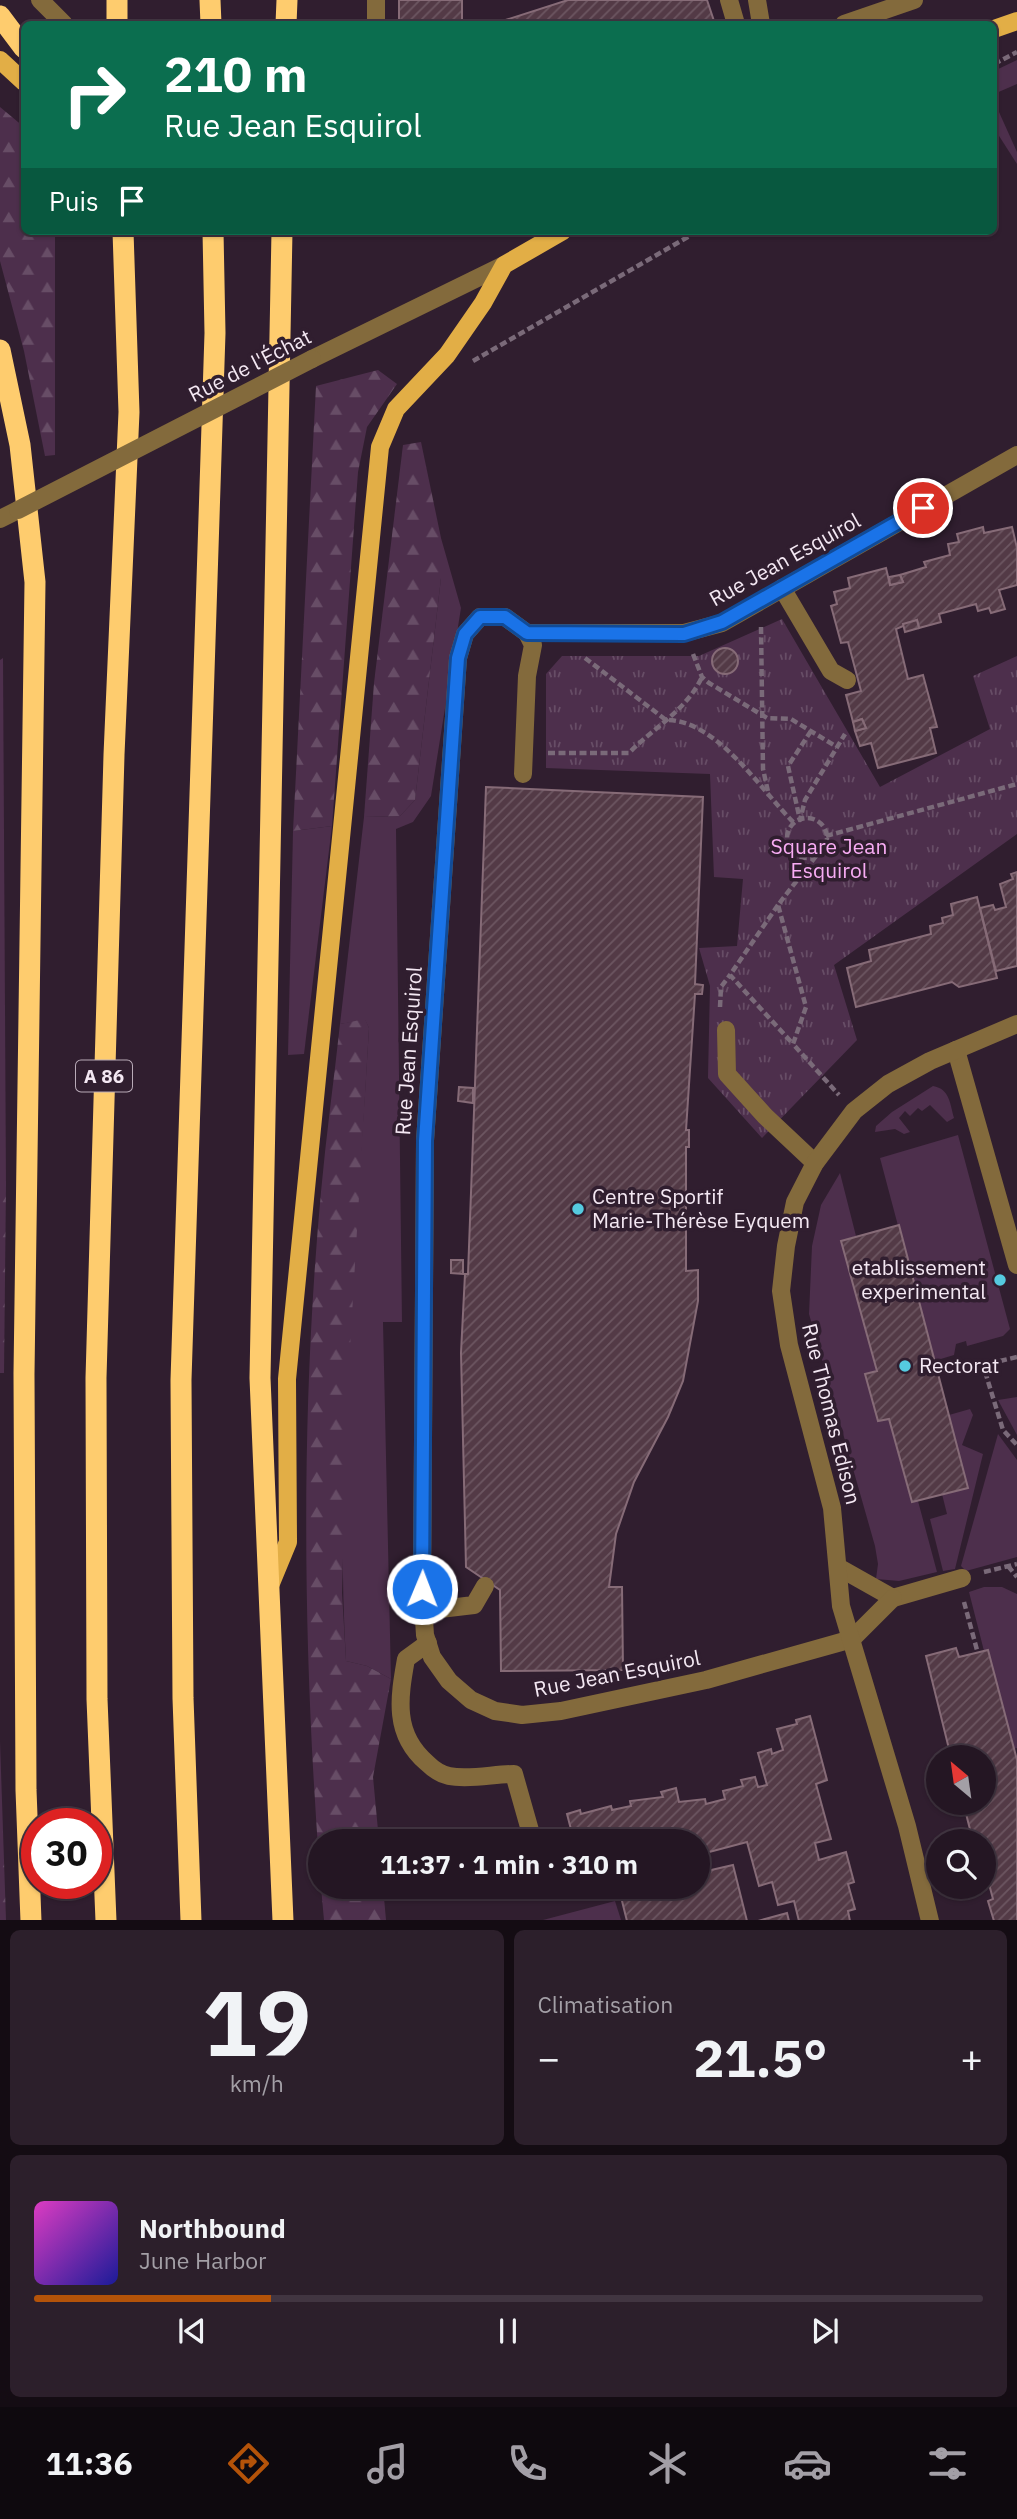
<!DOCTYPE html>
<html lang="fr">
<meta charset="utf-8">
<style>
body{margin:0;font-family:"IBM Plex Sans",sans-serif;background:#2c1f2b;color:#f1f3f6;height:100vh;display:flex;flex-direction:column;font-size:26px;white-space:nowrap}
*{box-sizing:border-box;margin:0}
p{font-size:23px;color:#a39fa6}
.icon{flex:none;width:38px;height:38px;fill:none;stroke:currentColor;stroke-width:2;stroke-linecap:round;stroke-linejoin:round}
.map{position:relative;height:1920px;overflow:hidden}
.details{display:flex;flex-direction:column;gap:10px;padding:10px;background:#140c13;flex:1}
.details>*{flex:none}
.top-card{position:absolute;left:21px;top:21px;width:976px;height:214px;border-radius:10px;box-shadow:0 2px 5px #0004,0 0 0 2px #413541;background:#0b6e4f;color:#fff;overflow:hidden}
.needle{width:46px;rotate:331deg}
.fabs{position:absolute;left:926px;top:1745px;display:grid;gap:14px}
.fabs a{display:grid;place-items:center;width:70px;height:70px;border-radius:50%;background:#241623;box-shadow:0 2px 5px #0004,0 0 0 2px #413541;font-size:35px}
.speed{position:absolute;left:21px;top:1808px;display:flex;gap:14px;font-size:35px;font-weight:700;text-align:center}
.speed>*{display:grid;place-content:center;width:91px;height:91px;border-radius:50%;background:#241623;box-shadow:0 2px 5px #0004,0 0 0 2px #413541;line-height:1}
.speed .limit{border:10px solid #d22;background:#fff;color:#111}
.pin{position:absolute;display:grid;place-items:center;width:60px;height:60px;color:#fff;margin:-30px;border:4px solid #fff;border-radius:50%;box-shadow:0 2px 7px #0007}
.me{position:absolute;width:77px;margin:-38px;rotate:1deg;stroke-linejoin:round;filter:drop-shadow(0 0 5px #0008)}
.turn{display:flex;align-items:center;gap:24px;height:147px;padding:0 28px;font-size:32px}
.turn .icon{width:91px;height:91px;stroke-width:2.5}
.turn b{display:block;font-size:49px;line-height:60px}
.then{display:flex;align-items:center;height:66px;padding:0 28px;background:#0003;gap:14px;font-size:26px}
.big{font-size:52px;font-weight:700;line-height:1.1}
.details .widget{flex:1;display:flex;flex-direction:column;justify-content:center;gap:10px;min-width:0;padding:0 24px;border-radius:10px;background:#2c1f2b}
.details .dial{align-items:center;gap:0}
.dial b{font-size:91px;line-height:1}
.song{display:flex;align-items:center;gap:21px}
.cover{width:84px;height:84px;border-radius:10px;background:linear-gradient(135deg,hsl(310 70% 55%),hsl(240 70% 35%))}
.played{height:7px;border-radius:4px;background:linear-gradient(90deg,#b45309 25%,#413541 25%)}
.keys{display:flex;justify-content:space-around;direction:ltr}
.heat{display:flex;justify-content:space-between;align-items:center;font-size:38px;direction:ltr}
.details .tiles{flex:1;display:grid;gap:10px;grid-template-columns:1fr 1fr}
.widget:last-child{grid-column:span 2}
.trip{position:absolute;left:308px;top:1829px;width:402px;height:70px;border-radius:35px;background:#241623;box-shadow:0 2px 5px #0004,0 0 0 2px #413541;font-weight:700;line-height:70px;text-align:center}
.menu{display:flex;height:112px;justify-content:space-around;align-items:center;background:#0e090e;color:#a39fa6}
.menu .icon{width:49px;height:49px}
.menu .active{color:#b45309}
.menu b{font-size:32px;color:#f1f3f6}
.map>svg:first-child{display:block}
</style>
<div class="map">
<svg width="1017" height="1921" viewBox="0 0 1017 1921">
<defs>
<pattern id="forest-firs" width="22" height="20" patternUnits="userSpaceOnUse" patternTransform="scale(1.75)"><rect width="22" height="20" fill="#4d2f4c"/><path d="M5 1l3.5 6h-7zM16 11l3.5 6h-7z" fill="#674d66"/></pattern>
<pattern id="park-tufts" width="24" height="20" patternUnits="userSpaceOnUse" patternTransform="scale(1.75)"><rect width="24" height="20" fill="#4d2f4c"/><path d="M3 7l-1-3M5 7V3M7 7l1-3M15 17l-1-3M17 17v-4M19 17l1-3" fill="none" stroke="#674d66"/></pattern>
<pattern id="building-hatch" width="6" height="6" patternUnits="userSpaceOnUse" patternTransform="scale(1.75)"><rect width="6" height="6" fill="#533a46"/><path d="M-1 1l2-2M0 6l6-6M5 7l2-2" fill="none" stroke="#6c5661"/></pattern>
</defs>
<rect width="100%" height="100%" fill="#301e2f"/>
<g fill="#4d2f4c">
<path d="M1017,60V84L994,94V71Z"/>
<path d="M994,101L1017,152V164L994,128Z"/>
<path d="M441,538L461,608L431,796L413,822L396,829L402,1322H383L391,1679L367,1666L346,1661C334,1451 357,1238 369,1028L365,1020L340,1024L364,817L400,816L415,800L441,578Z"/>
<path d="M3,658L6,1184H0V660Z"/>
<path d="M332,826L304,1054L288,1055L293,831Z"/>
<path d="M933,1086C950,1089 950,1104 954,1118L947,1122L930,1105L922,1111L918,1108L910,1116L905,1111L899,1118L910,1132L904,1134L895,1129L875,1132L876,1126L892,1112Z"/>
<path d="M958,1135L1010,1329L1003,1336L967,1346L966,1341L956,1344L954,1355L934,1361L880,1158Z"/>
<path d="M840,1173L856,1236L841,1241L877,1371L865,1375L878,1421L889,1419L912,1502L918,1501L937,1572L899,1581L876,1579L878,1564L875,1546L809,1314L812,1246L821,1205Z"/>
<path d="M1017,1397V1435L998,1400Z"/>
<path d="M970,1409L973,1415L962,1445L983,1454L955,1569L943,1571L930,1519L947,1514L942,1494L949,1415Z"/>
<path d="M998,1434L1017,1460V1557L966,1571L961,1566Z"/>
<path d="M984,1587H1002L1017,1594V1748L1014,1749L988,1650L984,1651L969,1592Z"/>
<path d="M615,1901L621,1920H543Z"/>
</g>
<g fill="url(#forest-firs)">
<path d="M0,107L24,127V231H55V455L45,456L24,351L0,261Z"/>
<path d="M378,370L397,384L367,427L358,472L332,826L293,831L316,386Z"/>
<path d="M421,442L441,538V578L415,800L400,816L364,817L374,683L403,445Z"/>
<path d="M365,1019L369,1028L348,1382L342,1593L346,1661L367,1666L391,1679L373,1777L379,1841H320V1875C303,1649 300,1418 321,1192C326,1136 334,1080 340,1024Z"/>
<path d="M0,1184H6L4,1373H0Z"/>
<path d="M0,1742L6,1920V1921L0,1920Z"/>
<path d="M321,1887H383L386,1920H324Z"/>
</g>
<path fill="url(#park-tufts)" d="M782,619L880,787L990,729L973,676L1017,656V834L834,965L857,1040L762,1138L708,1078L710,986L699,948L737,946L743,879L714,877L710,774L546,768V674L562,656H699Z"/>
<g fill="url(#building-hatch)" stroke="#866b77" stroke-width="2">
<rect x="399" y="0" width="63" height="24"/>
<path d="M568,0H707L715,24H493Z"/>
<path d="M983,527L984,533L1012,527L1017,548V585L999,590L1005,609L991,613L989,608L978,611L976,604L939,614L941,622L919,628L917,620L896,629L908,679L923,675L937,727L930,728L936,753L878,768L871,743L860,746L855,731L866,728L862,719L853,722L846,695L861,691L848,642L841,643L831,606L837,604L834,592L850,588L848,578L886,568L890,585L903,582L900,575L926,567L924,562L950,555L948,544L959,542L957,534Z"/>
<path d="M900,575L903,582L890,585L889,577Z"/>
<path d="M917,620L919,628L905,632L903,624Z"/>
<circle cx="725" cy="661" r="13"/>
<path d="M862,719L866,728L855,731L853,722Z"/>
<path d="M486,787L703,797L695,984L703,985L702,994H695L686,1130H689V1147H686V1271L698,1270V1301L683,1381L668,1417L634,1482L616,1534L609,1587H622L623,1670L501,1671L500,1590L466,1567L461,1353L465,1274H468Z"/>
<path d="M1017,872V966L996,971L980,908L993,905L995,910L1006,907L1000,884L1013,879L1011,874Z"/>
<path d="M977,897L997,978L959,987L952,982L856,1007L847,968L871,961L869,950L931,934L930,926L943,923L942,918L953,915L951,904Z"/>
<path d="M459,1087L473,1088V1103L458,1101Z"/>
<path d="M899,1225L968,1488L912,1502L889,1419L878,1421L865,1374L877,1371L841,1241Z"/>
<path d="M451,1260H463V1274L451,1273Z"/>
<path d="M956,1648L959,1657L988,1650L1017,1760V1921H994L988,1901L993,1899L984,1865V1841H973L963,1802H984V1757H951L926,1656Z"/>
<path d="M810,1716L827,1780L816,1784L831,1839L815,1843L819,1860L846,1852L854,1882L848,1884L855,1909L848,1911L850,1921H799L794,1901L778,1905L772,1882L759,1886L747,1842L698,1855V1841H574L567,1814L580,1810L581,1814L611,1806L612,1810L631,1806L630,1801L663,1797L661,1792L676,1788L679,1802L705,1799L706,1804L725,1799L723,1791L743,1786L741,1780L755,1777L758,1787L767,1785L758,1753L771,1749L772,1754L783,1750L777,1729L797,1724L796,1720Z"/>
<path d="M733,1865L747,1921H627L620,1893L645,1886H698V1873Z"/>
<path d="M787,1913L789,1921H758Z"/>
</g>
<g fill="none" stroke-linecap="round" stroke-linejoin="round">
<g stroke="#7a6a79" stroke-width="4.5" stroke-dasharray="7 3.5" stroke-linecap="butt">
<path d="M994,64L1017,52"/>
<path d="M473,361L698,231"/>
<path d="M761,627L763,769L769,796"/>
<path d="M693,654L702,677L709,683L767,718L791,719L837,747"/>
<path d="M585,658L666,720C717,720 760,789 794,823"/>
<path d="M811,731L788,766L800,820L805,800L845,734"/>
<path d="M548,753H629C654,727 686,711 702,677"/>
<circle cx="807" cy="838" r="20"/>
<path d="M826,836L1017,784"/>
<path d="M816,856L778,905L806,1007L793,1044L839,1095"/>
<path d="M778,905L730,975L793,1044"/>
<path d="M720,1007L721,987L730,975"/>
<path d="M1017,1357L983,1365L1003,1430L1017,1445"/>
<path d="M1008,1566L1017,1577"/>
<path d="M984,1572L1017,1564"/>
<path d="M964,1602L977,1650"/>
</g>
<g stroke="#836a3c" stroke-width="18">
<path d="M40,0L64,24"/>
<path d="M729,0L736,24"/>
<path d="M757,0L761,24"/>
<path d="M376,24V0"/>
<path d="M844,24L914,0"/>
<path d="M312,359L504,265"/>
<path d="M0,519L18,510"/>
<path d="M782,588L831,671L847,680"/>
<path d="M523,774L527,676L533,645L527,633"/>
<path d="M726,1030L727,1074L765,1116L815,1163"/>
<path d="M956,1050L1017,1265"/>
<path d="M838,1567L893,1598L962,1578"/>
<path d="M893,1598L852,1639L706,1680L561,1711L522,1715L495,1711L471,1700L449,1681L432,1657L425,1635L422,1589L425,1141L458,658L465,634L480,617H505L527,633H684L722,623L1017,455"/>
<path d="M423,1611L474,1605L485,1586"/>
<path d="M428,1643L406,1659C399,1698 393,1734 427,1763C433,1769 440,1774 449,1776C469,1780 494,1774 514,1774L533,1841"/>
<path d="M930,1921L907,1826L841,1606L832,1508L789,1345L781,1291L786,1246L795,1202L815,1163L854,1111L888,1084L930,1061L1017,1024"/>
</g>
<g stroke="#e2ae46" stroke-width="18">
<path d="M994,29L1017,21"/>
<path d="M0,60L24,82"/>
<path d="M269,1588L288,1542L287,1379L380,447L396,409L447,355L483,303L504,265L563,231"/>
</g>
<g stroke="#fecc6e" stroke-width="21">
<path d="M117,0V24"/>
<path d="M210,0L211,24"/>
<path d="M0,16L24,48"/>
<path d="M286,24L287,0"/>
<path d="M282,231L260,1378L283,1921"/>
<path d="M0,350L20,445L35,582L24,1374L26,1790L31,1921"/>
<path d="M106,1921L97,1699L96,1378L114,755L129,412L123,231"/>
<path d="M191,1921L183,1698L181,1380L215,333L213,231"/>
</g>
<path stroke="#836a3c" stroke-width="18" d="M18,510L312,359"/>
</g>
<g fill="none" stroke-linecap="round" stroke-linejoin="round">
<g stroke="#114b97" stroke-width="18">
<path id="route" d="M422,1589L425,1141L458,658L465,634L480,617H505L527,633L684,634L722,622L923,508"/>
</g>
<use href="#route" stroke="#1a73e8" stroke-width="12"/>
</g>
<g fill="#55cadf" stroke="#301e2f" stroke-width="2.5">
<circle cx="578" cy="1209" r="7"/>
<circle cx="1000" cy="1280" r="7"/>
<circle cx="905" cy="1366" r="7"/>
</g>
<g text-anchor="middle" stroke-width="7" stroke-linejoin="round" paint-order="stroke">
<rect fill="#301e2f" stroke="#b9abb8" stroke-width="2" x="76" y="1060.5" width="56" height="31" rx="5"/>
<g font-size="19" font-weight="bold" fill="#f4e8f3">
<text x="104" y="1083">A 86</text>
</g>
<g font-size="21" fill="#f4e8f3" stroke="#301e2f">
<text transform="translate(250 366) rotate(-27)" y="7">Rue de l'Échat</text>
<text transform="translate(785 560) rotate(-29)" y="7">Rue Jean Esquirol</text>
<text transform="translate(409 1051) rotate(-86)" y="7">Rue Jean Esquirol</text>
<text transform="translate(831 1414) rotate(76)" y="7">Rue Thomas Edison</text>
<text transform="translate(617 1674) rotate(-11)" y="7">Rue Jean Esquirol</text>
</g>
<g font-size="21" fill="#f8acf4" stroke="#301e2f">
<text x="829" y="854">Square Jean<tspan x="829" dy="24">Esquirol</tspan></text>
</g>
<g font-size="21" fill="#f4e8f3" stroke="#301e2f" text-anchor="start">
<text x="592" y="1204">Centre Sportif<tspan x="592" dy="24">Marie-Thérèse Eyquem</tspan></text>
<text x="986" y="1275" text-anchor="end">etablissement<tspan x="986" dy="24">experimental</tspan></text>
<text x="919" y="1373">Rectorat</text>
</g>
</g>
</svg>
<div class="fabs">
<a><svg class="needle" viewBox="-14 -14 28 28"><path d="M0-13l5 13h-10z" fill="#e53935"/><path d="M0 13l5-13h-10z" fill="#a39fa6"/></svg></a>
<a><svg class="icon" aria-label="search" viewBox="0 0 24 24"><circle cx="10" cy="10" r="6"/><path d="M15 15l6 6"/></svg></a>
</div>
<div class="speed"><div class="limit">30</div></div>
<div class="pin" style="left:923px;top:508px;background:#d93025"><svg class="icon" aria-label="arrive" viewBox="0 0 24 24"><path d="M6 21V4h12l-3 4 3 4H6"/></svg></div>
<svg class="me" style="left:422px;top:1589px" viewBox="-20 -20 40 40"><circle r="17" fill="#1a73e8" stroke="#fff" stroke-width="3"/><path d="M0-11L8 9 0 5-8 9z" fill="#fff"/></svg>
<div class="trip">11:37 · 1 min · 310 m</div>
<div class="top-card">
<div class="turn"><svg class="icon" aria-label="right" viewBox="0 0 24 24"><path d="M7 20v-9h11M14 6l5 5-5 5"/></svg><div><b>210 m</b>Rue Jean Esquirol</div></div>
<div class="then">Puis<svg class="icon" aria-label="arrive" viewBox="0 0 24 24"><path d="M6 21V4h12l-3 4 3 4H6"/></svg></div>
</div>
</div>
<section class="details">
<div class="tiles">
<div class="widget dial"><b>19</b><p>km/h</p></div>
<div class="widget"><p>Climatisation</p>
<div class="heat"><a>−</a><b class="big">21.5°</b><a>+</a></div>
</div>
<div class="widget">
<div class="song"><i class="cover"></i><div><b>Northbound</b><p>June Harbor</p></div></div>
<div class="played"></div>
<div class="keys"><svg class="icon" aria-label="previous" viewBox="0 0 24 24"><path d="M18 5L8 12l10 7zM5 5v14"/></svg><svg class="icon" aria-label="pause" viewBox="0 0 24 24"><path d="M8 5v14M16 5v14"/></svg><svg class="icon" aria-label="next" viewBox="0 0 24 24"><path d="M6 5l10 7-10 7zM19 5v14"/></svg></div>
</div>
</div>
</section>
<nav class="menu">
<b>11:36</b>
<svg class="icon active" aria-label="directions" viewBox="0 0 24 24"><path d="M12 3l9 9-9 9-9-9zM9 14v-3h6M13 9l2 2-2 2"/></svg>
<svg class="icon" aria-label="music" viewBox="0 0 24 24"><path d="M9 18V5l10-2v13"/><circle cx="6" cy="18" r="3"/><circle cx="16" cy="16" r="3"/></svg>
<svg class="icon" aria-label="phone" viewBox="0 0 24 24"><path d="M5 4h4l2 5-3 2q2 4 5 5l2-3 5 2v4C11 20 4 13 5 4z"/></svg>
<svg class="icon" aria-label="climate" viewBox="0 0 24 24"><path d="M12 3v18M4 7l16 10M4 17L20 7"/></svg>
<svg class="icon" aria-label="car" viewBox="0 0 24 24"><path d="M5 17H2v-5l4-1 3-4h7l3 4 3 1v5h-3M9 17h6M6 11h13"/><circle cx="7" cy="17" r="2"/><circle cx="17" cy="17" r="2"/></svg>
<svg class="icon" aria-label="filters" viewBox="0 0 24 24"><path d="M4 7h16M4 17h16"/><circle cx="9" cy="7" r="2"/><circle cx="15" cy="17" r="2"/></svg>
</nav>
